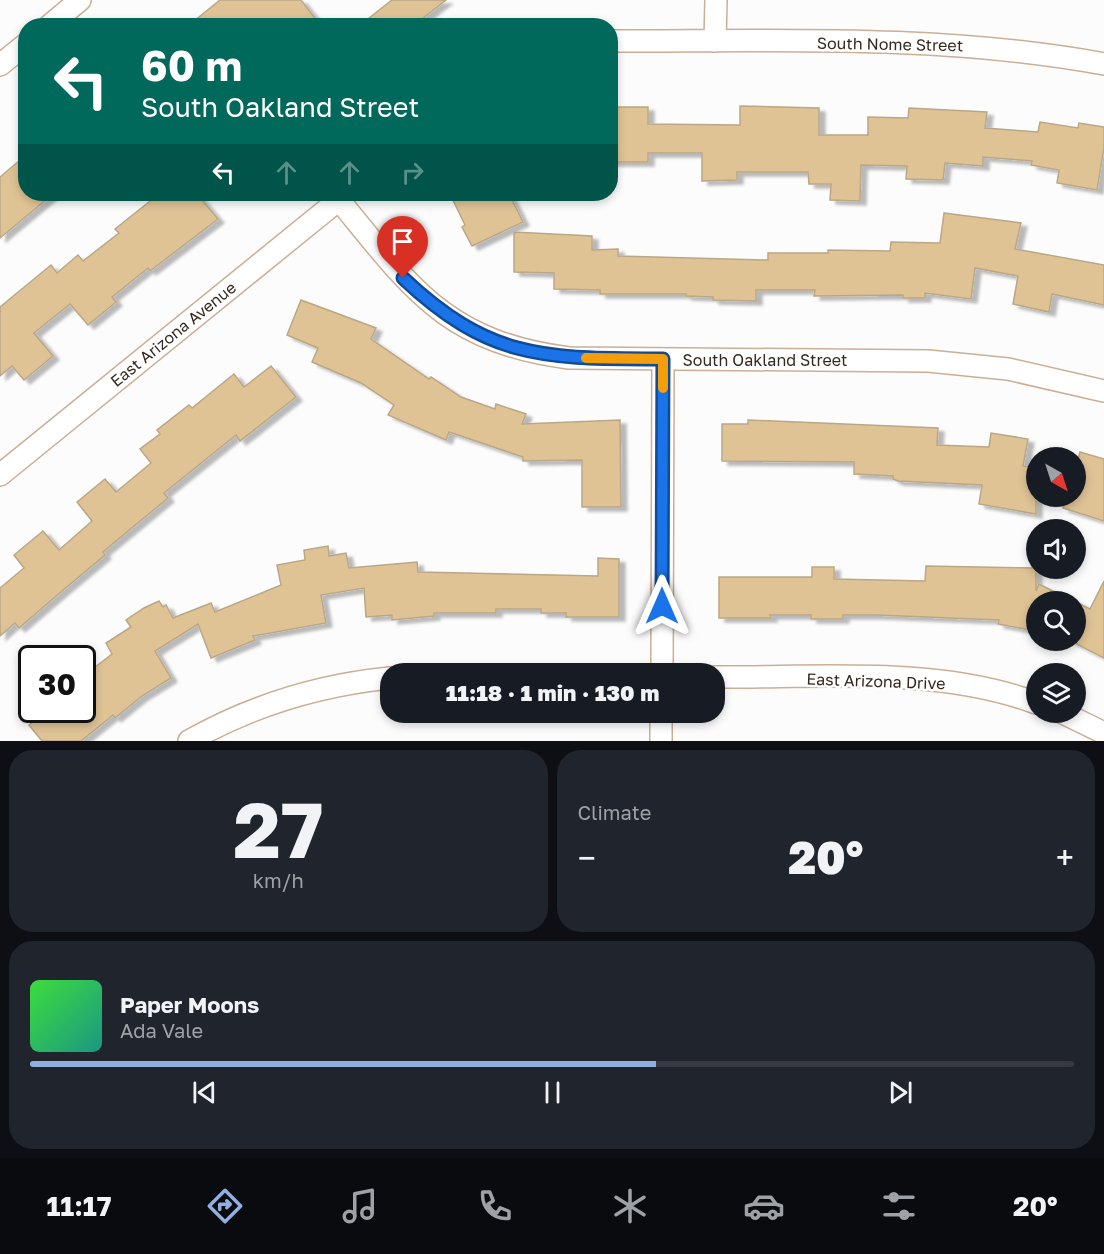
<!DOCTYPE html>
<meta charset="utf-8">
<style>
body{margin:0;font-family:"Golos Text",sans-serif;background:#20242c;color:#f1f3f6;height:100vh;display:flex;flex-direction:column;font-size:22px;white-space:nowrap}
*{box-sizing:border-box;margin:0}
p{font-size:20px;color:#9ea1a6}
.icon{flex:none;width:33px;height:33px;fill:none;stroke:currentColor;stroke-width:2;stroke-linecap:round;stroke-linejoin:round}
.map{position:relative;height:741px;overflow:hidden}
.panel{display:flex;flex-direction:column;gap:9px;padding:9px;background:#0d0f14;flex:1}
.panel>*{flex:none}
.banner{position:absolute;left:18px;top:18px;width:600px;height:183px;border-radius:24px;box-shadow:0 3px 9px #0003;background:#00695c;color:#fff;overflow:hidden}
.needle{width:39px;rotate:141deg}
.tools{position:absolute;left:1026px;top:447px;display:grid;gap:12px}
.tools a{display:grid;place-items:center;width:60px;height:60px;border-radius:50%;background:#171b24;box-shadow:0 3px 9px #0003;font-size:30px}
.speed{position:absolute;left:18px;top:645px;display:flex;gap:12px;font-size:30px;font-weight:700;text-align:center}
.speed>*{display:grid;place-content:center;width:78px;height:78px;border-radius:50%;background:#171b24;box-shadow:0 3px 9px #0003;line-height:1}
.speed .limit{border:3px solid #111;border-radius:9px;background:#fff;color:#111}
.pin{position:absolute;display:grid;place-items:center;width:51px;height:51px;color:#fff;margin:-62px -26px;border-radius:50% 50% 50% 0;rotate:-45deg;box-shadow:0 0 6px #0007}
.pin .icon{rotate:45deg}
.me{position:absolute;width:66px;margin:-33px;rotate:0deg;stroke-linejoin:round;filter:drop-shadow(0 0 4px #0008)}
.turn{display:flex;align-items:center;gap:21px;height:126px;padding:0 24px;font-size:27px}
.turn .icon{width:78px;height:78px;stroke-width:2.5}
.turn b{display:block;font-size:42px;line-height:51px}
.lanes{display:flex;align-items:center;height:57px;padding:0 24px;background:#0003;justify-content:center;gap:30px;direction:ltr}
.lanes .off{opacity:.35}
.big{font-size:45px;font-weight:800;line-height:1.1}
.panel .widget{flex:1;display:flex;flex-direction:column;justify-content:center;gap:9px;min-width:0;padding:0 21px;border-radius:24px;background:#20242c}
.panel .dial{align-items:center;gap:0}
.dial b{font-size:78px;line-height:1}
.song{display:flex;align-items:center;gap:18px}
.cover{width:72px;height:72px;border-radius:9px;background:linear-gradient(135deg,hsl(120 70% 55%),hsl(170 70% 35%))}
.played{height:6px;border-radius:3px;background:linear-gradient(90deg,#90b0e1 60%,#363941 60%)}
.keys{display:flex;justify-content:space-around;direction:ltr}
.heat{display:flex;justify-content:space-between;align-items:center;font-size:33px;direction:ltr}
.panel .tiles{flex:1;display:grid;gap:9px;grid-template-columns:1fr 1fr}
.widget:last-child{grid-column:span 2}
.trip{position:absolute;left:380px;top:663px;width:345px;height:60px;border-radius:24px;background:#171b24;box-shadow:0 3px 9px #0003;font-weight:800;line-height:60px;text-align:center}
.menu{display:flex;height:96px;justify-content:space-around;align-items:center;background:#090b0e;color:#9ea1a6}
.menu .icon{width:42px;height:42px}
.menu .active{color:#90b0e1}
.menu b{font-size:27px;color:#f1f3f6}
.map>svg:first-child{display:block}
</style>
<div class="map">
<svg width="1104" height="741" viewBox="0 0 1104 741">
<defs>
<filter id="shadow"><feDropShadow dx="6" dy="4" stdDeviation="1.5" flood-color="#0004"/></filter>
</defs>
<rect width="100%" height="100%" fill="#fcfcfc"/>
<g fill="#dfc395" stroke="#baa787" stroke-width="1.5" filter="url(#shadow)">
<path d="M220,0H301L321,26H188Z"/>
<path d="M392,0H446L413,26H359Z"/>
<path d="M740,106L819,108V135H868V117L908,118L909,108L987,112L985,128L1038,132L1040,122L1078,128L1079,123L1104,127V147L1097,190L1057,183L1059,170L1031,165L1032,161L983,157V166L945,163L943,180L906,179L907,166L861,165L860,201L830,200L831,184H809L808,172H737V180L702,181V153H648V162H611V107H648V124L740,125Z"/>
<path d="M26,155V194H53L0,238V177Z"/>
<path d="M159,194H197L218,219L150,271L148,268L112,297L116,302L88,325L70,304L34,333L53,356L24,380L12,366L0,376V307L51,265L57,273L78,255L83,261L119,233L115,229Z"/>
<path d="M450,194H509L523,222L472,246L462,227L465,225Z"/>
<path d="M944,213L1021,223L1015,249L1104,265V305L1052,294L1049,312L1013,304L1018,276L975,268L971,299L925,293V298H903V295L814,296L815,290H756V301L713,300V297L686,296V294H600V290L554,289V273L514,272V232L592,236V250L618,249V256L768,260V253H828V250L890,251L891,242L940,243Z"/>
<path d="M301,300L376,328L371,339L429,379L431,377L461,397L495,409L496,404L526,414L522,424L620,420L621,507H582V460L523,461V457L449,432L446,440L388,415L394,405L361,383L312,362L318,348L287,335Z"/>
<path d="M271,366L296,397L240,441L236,435L164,493L168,498L103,552L105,555L62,591L19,628L15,623L0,636V588L24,568L14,555L43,531L59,550L92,521L77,502L105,479L116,492L151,463L140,449L160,434L157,430L189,405L192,408L234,374L244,387Z"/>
<path d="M748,420L938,428L937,445L989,447L991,433L1028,439L1023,466L1036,468V514L979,504L982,485L898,481L893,479V476L854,474V462L722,461V424H748Z"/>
<path d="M1080,452L1104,459V521L1063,508L1066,496H1076V467Z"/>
<path d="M328,546L329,556L346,553L349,568L417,562L418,572L598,576V558L619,559V617H566V613H541V609H496V613H434V616L392,620V615L366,617L364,588L321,595L326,623L253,636L255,640L211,658L198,624L155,651L171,678L142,696L115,718L113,715L81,741H42L29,725L47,710H82V677L112,654L106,643L131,627L126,620L144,608L159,601L163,607L166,605L173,618L211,603L215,612L281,585L277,565L305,560L304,550Z"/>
<path d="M926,566L1036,568V591L1039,584L1075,602H1036V631L998,624L999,620L877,615H843V619H811V615H770L771,618H719V577H812V567H834V579L925,581Z"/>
<path d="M1104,581V658L1069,640H1076V602L1090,609Z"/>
</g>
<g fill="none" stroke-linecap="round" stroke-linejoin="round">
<g stroke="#ccae95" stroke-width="24">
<g id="minor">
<path d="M49,26L80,0"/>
<path d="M610,41C775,41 942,34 1104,64"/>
<path d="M715,41L716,0"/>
<path d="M0,65L26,44"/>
<path d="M339,200C412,289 446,342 569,358L928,361L1008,369L1104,391"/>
<path d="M0,475L346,194"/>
<path d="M662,674L663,359"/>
<path d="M714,677C818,678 938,666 1036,703"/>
<path d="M1061,712L1104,733"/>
<path d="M189,741C251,706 319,685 390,678"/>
<path d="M661,741V712"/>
</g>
</g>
<use href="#minor" stroke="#fff" stroke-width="21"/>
</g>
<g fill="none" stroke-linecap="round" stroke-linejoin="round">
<g stroke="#114b97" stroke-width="15">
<path id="route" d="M403,278C492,362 548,358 663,359L662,606"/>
</g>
<use href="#route" stroke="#1a73e8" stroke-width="10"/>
<path stroke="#f59e0b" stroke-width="10" d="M586,358L663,359V388"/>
</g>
<g text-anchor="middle" stroke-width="5" stroke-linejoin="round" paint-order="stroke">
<g font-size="16" fill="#35291f" stroke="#fff">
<text transform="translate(890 44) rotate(1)" y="6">South Nome Street</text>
<text transform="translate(173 334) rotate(-39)" y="6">East Arizona Avenue</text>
<text x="765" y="366">South Oakland Street</text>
<text transform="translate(876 681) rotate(2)" y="6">East Arizona Drive</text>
</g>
</g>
</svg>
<div class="tools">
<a><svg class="needle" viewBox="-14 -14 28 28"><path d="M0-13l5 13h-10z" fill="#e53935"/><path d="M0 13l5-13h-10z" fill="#9ea1a6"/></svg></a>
<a><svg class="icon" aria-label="sound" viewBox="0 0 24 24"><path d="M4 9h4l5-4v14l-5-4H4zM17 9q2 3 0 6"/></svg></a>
<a><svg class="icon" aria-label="search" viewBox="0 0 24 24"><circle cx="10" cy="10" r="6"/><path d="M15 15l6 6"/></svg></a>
<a><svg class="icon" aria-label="layers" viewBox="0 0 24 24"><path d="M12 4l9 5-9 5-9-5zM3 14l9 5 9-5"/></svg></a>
</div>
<div class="speed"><div class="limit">30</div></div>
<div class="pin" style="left:403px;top:278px;background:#d93025"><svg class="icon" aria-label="arrive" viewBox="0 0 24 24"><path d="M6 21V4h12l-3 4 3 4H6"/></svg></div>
<svg class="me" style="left:662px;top:606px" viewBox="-20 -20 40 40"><path d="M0-17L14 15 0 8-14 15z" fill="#1a73e8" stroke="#fff" stroke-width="4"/></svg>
<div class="trip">11:18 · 1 min · 130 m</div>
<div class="banner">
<div class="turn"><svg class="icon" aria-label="left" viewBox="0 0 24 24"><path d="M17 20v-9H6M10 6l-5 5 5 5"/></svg><div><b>60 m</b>South Oakland Street</div></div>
<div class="lanes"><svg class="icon" aria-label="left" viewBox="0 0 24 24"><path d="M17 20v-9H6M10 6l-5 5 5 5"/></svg><svg class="icon off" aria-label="ahead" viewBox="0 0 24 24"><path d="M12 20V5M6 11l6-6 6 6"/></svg><svg class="icon off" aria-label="ahead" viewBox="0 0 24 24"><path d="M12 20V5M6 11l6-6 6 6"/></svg><svg class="icon off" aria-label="right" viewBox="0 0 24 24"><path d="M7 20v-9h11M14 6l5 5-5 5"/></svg></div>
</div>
</div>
<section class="panel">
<div class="tiles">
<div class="widget dial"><b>27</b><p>km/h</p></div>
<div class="widget"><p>Climate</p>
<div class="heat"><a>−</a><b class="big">20°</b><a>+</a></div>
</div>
<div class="widget">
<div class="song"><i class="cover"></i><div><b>Paper Moons</b><p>Ada Vale</p></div></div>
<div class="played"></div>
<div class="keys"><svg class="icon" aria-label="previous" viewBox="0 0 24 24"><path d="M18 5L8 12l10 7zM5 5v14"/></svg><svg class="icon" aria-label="pause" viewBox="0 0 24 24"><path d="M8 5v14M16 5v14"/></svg><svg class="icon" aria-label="next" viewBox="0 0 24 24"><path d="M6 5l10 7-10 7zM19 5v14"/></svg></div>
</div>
</div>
</section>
<nav class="menu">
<b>11:17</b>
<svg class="icon active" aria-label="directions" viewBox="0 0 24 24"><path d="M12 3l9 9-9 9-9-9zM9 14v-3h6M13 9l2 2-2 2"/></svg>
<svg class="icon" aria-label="music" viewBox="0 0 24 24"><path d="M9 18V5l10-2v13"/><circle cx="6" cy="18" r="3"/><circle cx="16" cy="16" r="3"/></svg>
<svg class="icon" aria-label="phone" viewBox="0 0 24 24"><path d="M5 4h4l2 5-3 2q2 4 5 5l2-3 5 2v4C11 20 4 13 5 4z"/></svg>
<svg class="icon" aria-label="climate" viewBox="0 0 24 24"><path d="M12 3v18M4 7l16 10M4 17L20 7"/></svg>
<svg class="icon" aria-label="car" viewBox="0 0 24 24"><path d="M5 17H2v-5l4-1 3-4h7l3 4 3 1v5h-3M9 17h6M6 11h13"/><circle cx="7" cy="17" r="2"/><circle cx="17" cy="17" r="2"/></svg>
<svg class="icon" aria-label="filters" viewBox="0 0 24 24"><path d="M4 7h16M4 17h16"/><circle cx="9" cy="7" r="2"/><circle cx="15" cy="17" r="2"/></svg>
<b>20°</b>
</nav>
